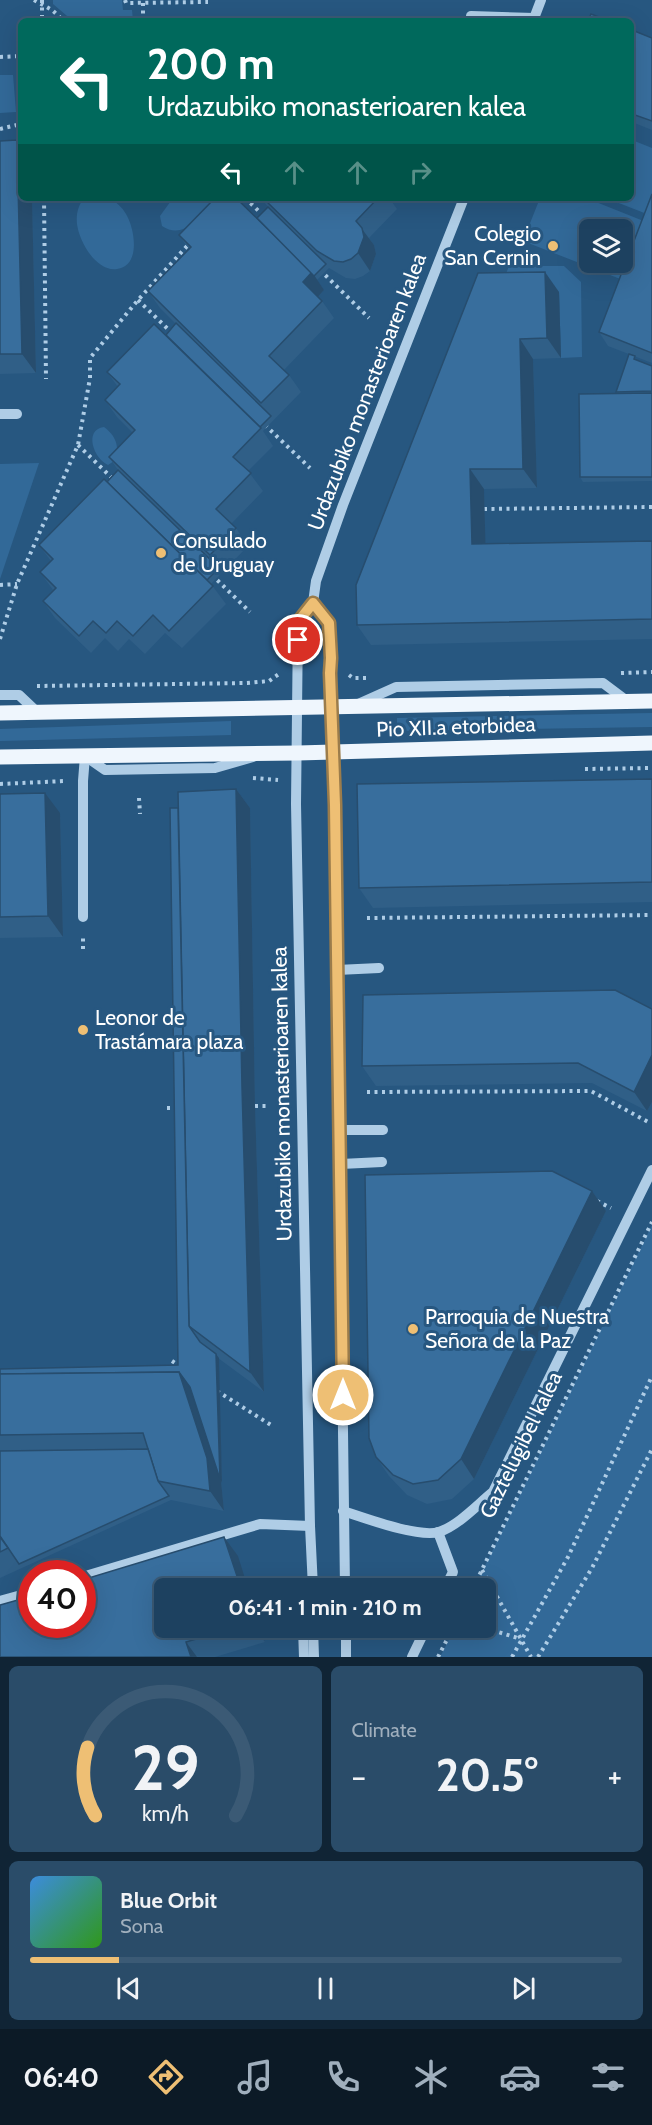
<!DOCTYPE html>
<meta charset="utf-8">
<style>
body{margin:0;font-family:Cabin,sans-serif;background:#2a4c69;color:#f1f3f6;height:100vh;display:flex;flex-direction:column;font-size:22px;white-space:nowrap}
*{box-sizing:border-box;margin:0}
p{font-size:20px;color:#a0afbd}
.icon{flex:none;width:33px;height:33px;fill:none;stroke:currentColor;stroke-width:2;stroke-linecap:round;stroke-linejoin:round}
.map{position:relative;height:1657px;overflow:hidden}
.drawer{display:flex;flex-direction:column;gap:9px;padding:9px;background:#102435;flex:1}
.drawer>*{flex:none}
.banner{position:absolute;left:18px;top:18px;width:616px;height:183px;border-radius:9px;box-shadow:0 6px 24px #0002,0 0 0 2px #3b5a75;background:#00695c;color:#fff;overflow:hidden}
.tools{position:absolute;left:579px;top:219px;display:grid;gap:12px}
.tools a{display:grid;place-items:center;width:54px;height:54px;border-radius:9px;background:#1d4160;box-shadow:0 6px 24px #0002,0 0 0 2px #3b5a75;font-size:30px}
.speed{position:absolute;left:18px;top:1560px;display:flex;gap:12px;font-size:30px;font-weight:700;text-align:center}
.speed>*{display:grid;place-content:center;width:78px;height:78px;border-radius:50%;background:#1d4160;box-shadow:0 6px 24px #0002,0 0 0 2px #3b5a75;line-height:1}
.speed .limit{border:9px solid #d22;background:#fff;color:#111}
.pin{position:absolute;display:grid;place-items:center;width:51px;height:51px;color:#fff;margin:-26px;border:3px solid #fff;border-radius:50%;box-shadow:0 2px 6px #0007}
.me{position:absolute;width:66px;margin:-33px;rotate:0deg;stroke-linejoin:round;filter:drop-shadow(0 0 4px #0008)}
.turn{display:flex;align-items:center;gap:21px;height:126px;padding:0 30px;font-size:27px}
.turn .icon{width:78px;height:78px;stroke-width:2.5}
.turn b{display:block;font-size:42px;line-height:51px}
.lanes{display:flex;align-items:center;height:57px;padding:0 30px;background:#0003;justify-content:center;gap:30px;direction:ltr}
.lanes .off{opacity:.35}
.big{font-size:45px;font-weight:700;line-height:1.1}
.drawer .tile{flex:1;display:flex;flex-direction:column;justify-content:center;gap:9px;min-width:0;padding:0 21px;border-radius:9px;background:#2a4c69}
.drawer .dial{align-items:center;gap:0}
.dial svg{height:156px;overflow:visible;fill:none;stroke:#3b5a75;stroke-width:7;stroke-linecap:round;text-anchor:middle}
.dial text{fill:#f1f3f6;stroke:none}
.song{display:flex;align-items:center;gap:18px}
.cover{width:72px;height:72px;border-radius:9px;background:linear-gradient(135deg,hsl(210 70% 55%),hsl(110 70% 35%))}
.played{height:6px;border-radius:3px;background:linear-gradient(90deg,#eebf74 15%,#3b5a75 15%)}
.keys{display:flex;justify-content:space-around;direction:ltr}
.heat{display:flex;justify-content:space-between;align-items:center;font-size:33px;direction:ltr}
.drawer .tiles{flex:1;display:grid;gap:9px;grid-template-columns:1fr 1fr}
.tile:last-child{grid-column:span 2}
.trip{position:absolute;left:154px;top:1578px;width:342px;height:60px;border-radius:9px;background:#1d4160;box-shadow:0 6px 24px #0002,0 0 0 2px #3b5a75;font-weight:700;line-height:60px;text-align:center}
.tabs{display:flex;height:96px;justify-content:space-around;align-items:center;background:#0c1a26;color:#a0afbd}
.tabs .icon{width:42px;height:42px}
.tabs .current{color:#eebf74}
.tabs b{font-size:27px;color:#f1f3f6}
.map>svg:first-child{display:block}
</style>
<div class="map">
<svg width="652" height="1657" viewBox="0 0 652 1657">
<rect width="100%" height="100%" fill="#275780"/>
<g fill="#326998" fill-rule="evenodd">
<path d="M53,0H122L123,10H132L133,21H73L53,4Z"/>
<path d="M0,75H13L16,112L0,113Z"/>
<path d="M632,140L652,148V216L606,198H632Z"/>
<path d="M84,198H110C116,202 122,207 126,214C135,229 141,266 117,269C96,272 79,241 77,224C76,214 78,206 84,198Z"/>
<path d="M173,198H211L212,204C199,218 183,240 162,226L160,216Z"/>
<path d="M540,198H586L651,224L628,282L523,241ZM590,230H622V262H590Z"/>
<path d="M509,266H564L581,282L582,357L561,358L559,292L498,294Z"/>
<path d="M104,427C115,435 121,447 114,461L108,465C94,459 83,430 104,427Z"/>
<path d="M39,463L0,579V464Z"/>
<path d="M652,713V727L397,731V718Z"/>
<path d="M231,721V735L0,741V729Z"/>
<path d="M652,1225V1657H440L455,1628H486V1588H474Z"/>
</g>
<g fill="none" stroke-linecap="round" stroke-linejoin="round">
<g stroke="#afcde6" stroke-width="4" stroke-dasharray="3 4.5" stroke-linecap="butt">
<path d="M34,0L52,10L64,21"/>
<path d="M42,0V21"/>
<path d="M125,0L126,3L208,2"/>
<path d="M143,3V21"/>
<path d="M0,57L21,56"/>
<path d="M0,129L21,124"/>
<path d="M44,198L46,379"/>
<path d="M245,198L265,217"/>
<path d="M320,270L369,318"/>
<path d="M138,300L172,333"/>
<path d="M265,425L310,468"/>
<path d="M78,445L114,480"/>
<path d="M484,509L652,507"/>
<path d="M212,575L250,612"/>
<path d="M0,585L17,584"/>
<path d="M0,639L17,584L78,445L90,378V358L138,300L188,245"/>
<path d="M621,673L652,672"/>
<path d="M349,675L353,678H368"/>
<path d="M37,686L247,683L269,681L279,674"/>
<path d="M585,769L652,768"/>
<path d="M253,778L278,780"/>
<path d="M0,784L65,781"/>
<path d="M139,798L140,814"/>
<path d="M367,918L652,915"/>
<path d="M83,949V935"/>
<path d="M367,1092L591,1091L650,1123"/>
<path d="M255,1106H268"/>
<path d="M167,1108H179"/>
<path d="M597,1201L611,1208"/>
<path d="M172,1361L181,1367"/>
<path d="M217,1391L271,1425"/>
<path d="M482,1570L531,1657"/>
<path d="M382,1586L388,1588"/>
<path d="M473,1588L652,1222"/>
<path d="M485,1628L521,1639"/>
<path d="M438,1657L453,1628"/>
<path d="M512,1657L568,1557L652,1376"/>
<path d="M538,1657L592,1568L652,1449"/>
</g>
<g stroke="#afcde6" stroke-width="10">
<path d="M471,16L534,18"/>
<path d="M533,21L541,0"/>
<path d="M0,414H17"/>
<path d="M313,603L329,623L332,752L335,805L345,1588"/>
<path d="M0,695H19L37,712"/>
<path d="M358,704L396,687L603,683L627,701"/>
<path d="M85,756L105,770L215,768L253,757"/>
<path d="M83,917V781L85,756"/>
<path d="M337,970L379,968"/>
<path d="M340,1130H383"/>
<path d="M341,1164L382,1162"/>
<path d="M343,1511C365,1518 418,1538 439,1532C459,1525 477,1505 493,1492L652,1170"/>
<path d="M438,1532L453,1572L445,1588"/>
<path d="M82,1577L260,1524L310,1526"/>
<path d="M313,1588L310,1526L296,804L298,622L313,603L316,581L343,505L464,198"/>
<path d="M0,1601L32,1592"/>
<path d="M303,1628L304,1657"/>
<path d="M313,1628L314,1657"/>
<path d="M346,1628V1657"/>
<path d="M412,1657L426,1628"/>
</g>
<g stroke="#eff6fd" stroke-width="15">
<path d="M0,713L652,701"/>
<path d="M0,757L298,753L652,743"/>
</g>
</g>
<g fill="#305f87">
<path d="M632,30L652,38V130L632,122Z"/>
<path d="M0,141L21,198H32L36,373L0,374Z"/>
<path d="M652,194V363L608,346L599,332Z"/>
<path d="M261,198H389L397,209L369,238L374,245L376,254L370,271L363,276L355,279L346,278L329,268L317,280L324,290L318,297L322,301L334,318L284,370L289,375L301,392L263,431L273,446L248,471L263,491L231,524L236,528L248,546L211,584L226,604L182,648L165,633L145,654L129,639L118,651L105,638L91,653L55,618L43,601L53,590L40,572L51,561L39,545L118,470L109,457L133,433L117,417L105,400L118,387L107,372L166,335L176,324L160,308L148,291L189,249L179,235L257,218L268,207Z"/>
<path d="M478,273L559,292L561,358L533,359L537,488L484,489L485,544L652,541V639L371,645L357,625Z"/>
<path d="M638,361L652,366V481L583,482L580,477L618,394L616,392Z"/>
<path d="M652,779V902L373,908L359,888Z"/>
<path d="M236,789L250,808L255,1106L264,1392L218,1358L222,1483L221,1481L224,1511L171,1500L0,1578V1369L178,1365V808Z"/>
<path d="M0,794L60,813L63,937L0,938Z"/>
<path d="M652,1009V1102L647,1111L592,1083L376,1086L362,1066Z"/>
<path d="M592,1191L606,1211L474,1479L452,1499L427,1504L407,1495L389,1476L376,1457Z"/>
<path d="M238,1556L165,1628H260L265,1642L215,1657H0Z"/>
</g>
<g fill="#274d6e">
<path d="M17,140L21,146V198H32L36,373L22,354Z"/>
<path d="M356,221L374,245L376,254L370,271L358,253Z"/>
<path d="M312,272L324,290L315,300L303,282Z"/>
<path d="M545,272L559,292L561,358L547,338Z"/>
<path d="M520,339L533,359L537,488L523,469Z"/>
<path d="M470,469L484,489L486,564L472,544Z"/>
<path d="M236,789L250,808L255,1106L264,1392L250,1372L242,1087Z"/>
<path d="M45,793L60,813L63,937L48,916Z"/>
<path d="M652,1055V1102L647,1111L634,1092Z"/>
<path d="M592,1191L606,1211L474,1479L461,1459Z"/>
<path d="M216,1354L219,1358L222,1483L221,1481L224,1511L210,1491L179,1372Z"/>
<path d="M224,1537L238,1556L248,1588H241Z"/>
<path d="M255,1628H260L265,1642Z"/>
<path d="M186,1642L197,1657H191Z"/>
</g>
<g fill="#386e9d" stroke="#274d6e" stroke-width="1.5">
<path d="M591,14L609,21H588Z"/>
<path d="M632,30L652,38V121L632,114Z"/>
<path d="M17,140L22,354H0V141Z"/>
<path d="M652,194V353L599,332Z"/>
<path d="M215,198H236L312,272L303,282L322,301L269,356L289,375L261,403L148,291L191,247L179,235Z"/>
<path d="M263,198H378L356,221L362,228L364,237L358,253L351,259L343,262L334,261L317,251Z"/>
<path d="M268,207L326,264L314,276L257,218Z"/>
<path d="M545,272L547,338L520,339L523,469H470L472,544L652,541V619L357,625L356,585L478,273Z"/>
<path d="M176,323L271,416L260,427L166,335Z"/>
<path d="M154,324L261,428L233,457L251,473L216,509L236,528L210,555L109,457L135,430L105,400L120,384L107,372Z"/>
<path d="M629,354L635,356L634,359L652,366V391L616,392Z"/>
<path d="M652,393V477H580L579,394Z"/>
<path d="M118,470L219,568L207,580L107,482Z"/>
<path d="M104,479L213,586L169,631L153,615L133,636L117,621L106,633L93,621L79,636L43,601L56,588L40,572L53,559L39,545Z"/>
<path d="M652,779V882L359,888L357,784Z"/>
<path d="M236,789L242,1087L250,1372L189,1326L178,792Z"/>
<path d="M45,793L48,916L0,917V794Z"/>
<path d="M170,808H178L189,1326L200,1342L216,1354L220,1479L190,1387L179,1372L0,1374V1369L178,1365Z"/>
<path d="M615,990L652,1009V1055L634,1092L578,1063L362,1066L363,995Z"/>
<path d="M552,1171L592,1191L461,1459L438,1480L413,1484L393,1475L376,1457L369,1438L365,1175Z"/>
<path d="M179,1372L207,1458L210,1491L158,1481L143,1433L0,1435V1374Z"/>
<path d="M148,1449L158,1481L169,1496L19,1564L0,1536V1451Z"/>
<path d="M0,1537L8,1548L0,1552Z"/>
<path d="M224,1537L241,1588H165V1628H234L186,1642L191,1657H0V1605L32,1596V1624H82V1580Z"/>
</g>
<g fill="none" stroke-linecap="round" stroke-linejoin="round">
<g stroke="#9b7c4b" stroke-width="15">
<path id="route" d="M298,640V622L313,603L329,623L331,658L330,673L335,805L343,1395"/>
</g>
<use href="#route" stroke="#eebf74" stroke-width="10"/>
</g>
<g fill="#eebf74" stroke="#275780" stroke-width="2">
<circle cx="553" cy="246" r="6"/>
<circle cx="161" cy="553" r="6"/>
<circle cx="83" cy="1030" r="6"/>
<circle cx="413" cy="1329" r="6"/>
</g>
<g text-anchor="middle" stroke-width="6" stroke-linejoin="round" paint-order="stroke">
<g font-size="21" fill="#fff" stroke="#275780" text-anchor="start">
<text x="541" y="241" text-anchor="end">Colegio<tspan x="541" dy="24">San Cernin</tspan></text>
<text x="173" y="548">Consulado<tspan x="173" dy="24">de Uruguay</tspan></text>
<text x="95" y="1025">Leonor de<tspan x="95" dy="24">Trastámara plaza</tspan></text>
<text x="425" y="1324">Parroquia de Nuestra<tspan x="425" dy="24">Señora de la Paz</tspan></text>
</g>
<g font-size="21" fill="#fff" stroke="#275780">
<text transform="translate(367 392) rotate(-69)" y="7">Urdazubiko monasterioaren kalea</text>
<text transform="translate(456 727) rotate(-2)" y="7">Pio XII.a etorbidea</text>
<text transform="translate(282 1094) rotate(-91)" y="7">Urdazubiko monasterioaren kalea</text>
<text transform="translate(521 1445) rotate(-64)" y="7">Gaztelugibel kalea</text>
</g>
</g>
</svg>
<div class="tools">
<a><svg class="icon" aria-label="layers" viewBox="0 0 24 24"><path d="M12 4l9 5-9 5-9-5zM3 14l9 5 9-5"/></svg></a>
</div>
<div class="speed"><div class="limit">40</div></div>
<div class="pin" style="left:298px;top:640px;background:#d93025"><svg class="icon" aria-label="arrive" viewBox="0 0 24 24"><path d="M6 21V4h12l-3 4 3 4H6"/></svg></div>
<svg class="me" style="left:343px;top:1395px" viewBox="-20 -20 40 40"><circle r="17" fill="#eebf74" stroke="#fff" stroke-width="3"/><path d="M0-11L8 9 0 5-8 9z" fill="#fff"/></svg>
<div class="trip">06:41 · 1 min · 210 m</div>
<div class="banner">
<div class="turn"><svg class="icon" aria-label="left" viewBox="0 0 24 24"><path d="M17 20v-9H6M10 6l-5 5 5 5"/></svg><div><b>200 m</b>Urdazubiko monasterioaren kalea</div></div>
<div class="lanes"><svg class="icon" aria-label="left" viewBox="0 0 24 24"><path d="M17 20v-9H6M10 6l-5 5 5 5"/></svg><svg class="icon off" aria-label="ahead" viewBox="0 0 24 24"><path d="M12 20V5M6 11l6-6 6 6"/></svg><svg class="icon off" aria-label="ahead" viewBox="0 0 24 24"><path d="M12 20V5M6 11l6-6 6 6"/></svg><svg class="icon off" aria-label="right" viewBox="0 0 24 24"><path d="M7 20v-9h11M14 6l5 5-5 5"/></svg></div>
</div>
</div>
<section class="drawer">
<div class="tiles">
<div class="tile dial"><svg viewBox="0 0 100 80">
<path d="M14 69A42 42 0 1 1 86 69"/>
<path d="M14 69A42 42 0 0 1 10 34" stroke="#eebf74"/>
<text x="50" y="56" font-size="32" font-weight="700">29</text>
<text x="50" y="72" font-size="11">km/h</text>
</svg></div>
<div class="tile"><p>Climate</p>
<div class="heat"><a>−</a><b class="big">20.5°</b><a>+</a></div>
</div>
<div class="tile">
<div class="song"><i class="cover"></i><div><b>Blue Orbit</b><p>Sona</p></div></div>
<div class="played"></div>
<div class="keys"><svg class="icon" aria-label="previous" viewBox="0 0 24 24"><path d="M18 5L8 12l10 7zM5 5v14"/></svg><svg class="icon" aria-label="pause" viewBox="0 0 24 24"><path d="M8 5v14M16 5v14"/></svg><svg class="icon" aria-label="next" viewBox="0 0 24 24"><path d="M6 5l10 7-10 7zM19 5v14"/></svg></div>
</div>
</div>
</section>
<nav class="tabs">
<b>06:40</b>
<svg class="icon current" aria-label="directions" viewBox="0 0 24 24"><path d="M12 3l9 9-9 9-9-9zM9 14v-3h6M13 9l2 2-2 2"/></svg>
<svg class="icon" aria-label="music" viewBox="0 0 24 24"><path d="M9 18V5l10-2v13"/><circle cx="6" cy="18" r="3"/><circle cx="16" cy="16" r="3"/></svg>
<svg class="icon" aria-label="phone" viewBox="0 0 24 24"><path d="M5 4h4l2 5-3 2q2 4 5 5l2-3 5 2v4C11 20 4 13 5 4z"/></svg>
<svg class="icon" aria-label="climate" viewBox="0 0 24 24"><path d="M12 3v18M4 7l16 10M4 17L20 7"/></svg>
<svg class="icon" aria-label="car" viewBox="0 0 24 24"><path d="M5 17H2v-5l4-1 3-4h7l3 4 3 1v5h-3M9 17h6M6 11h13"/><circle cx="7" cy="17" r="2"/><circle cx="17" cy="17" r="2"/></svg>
<svg class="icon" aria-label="filters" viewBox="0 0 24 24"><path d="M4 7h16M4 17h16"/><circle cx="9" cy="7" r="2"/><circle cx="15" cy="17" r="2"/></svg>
</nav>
